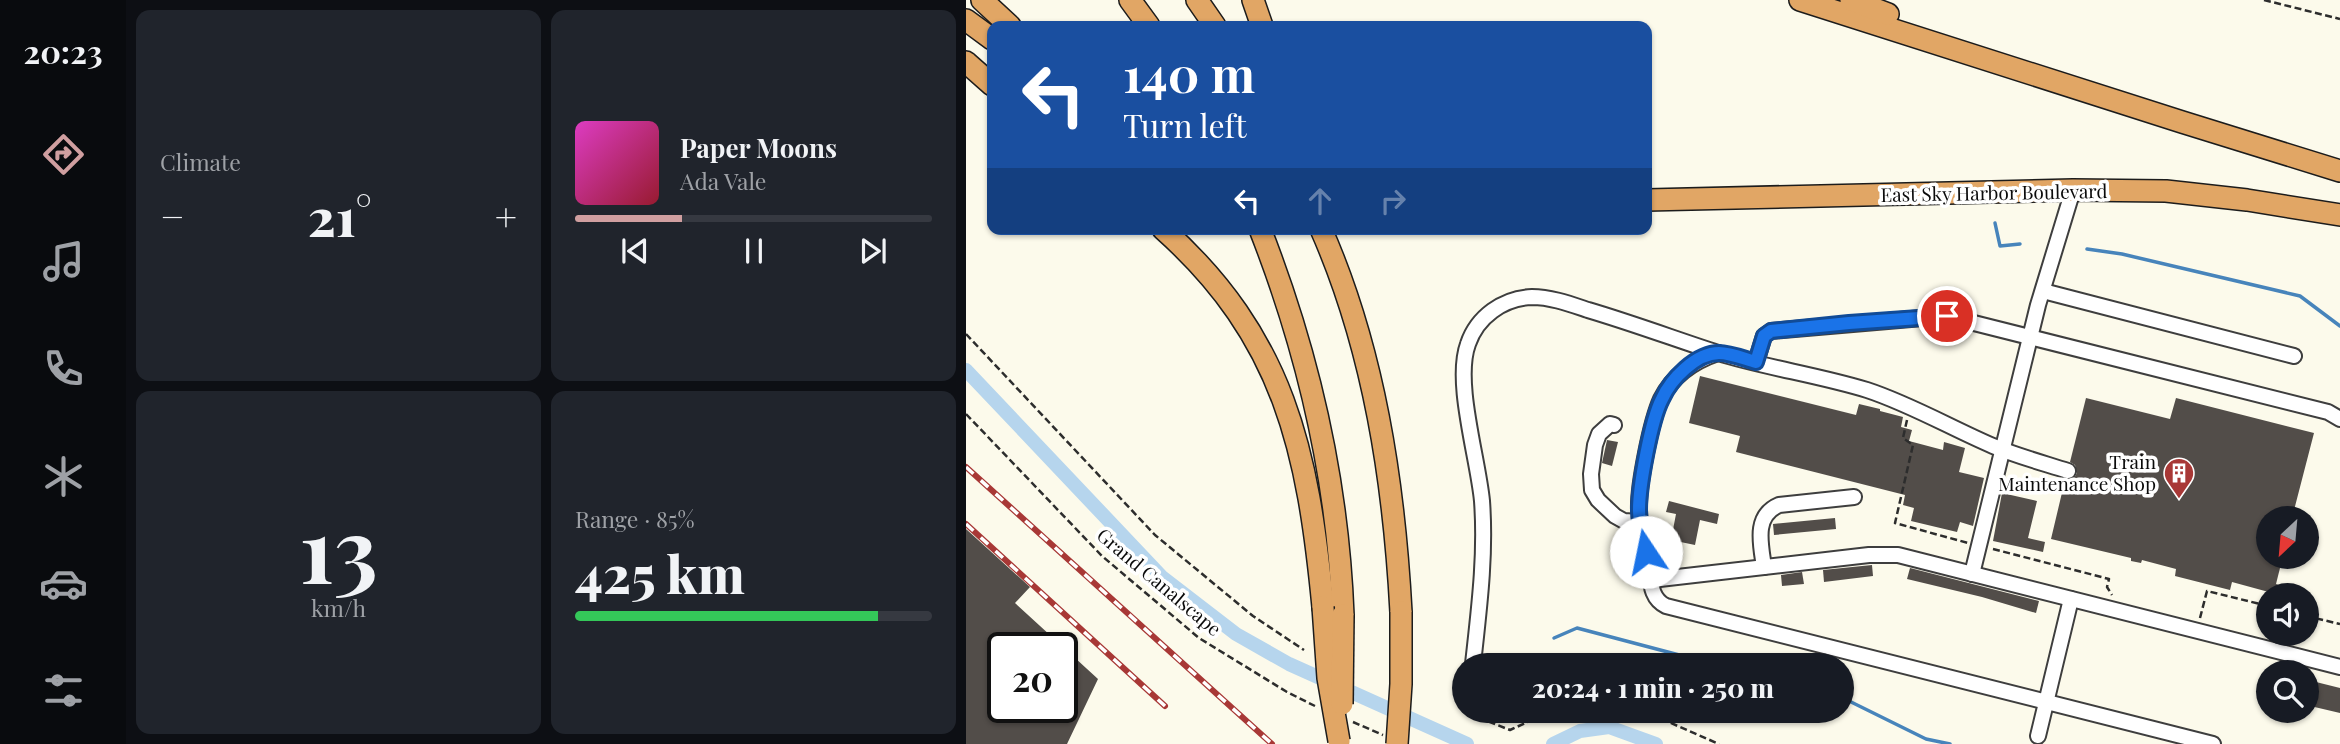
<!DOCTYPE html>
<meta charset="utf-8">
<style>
body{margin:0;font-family:"Playfair Display",serif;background:#20242c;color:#f1f3f6;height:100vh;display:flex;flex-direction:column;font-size:26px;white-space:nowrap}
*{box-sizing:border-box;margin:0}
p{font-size:23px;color:#9ea1a6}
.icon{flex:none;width:38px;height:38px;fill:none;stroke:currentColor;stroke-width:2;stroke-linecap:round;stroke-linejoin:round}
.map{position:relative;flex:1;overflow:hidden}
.panel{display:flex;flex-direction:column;gap:10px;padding:10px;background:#0d0f14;width:840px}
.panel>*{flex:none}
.hud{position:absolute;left:21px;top:21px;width:665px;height:214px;border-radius:14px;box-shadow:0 2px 5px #0004;background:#1a4fa0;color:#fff;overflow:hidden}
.needle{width:46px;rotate:206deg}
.tools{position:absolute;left:1290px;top:506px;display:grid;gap:14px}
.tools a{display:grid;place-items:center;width:63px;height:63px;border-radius:50%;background:#171b24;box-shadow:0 2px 5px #0004;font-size:35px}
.speed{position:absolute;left:21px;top:632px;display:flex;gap:14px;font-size:35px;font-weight:700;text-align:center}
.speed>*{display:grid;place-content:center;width:91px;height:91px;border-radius:50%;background:#171b24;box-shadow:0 2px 5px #0004;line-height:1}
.speed .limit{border:4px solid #111;border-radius:10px;background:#fff;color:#111}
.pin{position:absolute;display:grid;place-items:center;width:60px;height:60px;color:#fff;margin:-30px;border:4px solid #fff;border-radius:50%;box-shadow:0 2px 7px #0007}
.me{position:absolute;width:77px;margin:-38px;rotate:349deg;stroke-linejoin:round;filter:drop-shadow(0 0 5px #0008)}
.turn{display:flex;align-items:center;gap:24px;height:147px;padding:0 21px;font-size:32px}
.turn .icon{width:91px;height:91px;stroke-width:2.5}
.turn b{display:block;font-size:49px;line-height:60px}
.lanes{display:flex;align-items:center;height:66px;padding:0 21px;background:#0003;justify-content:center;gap:35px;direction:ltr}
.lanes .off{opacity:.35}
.big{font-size:52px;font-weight:800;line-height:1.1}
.panel .widget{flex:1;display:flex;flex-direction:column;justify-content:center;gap:10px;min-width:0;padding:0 24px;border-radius:14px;background:#20242c}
.panel .dial{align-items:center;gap:0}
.dial b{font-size:91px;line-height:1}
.song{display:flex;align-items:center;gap:21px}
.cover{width:84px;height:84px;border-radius:10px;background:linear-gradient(135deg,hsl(310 70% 55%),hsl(350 70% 35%))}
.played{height:7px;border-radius:4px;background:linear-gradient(90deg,#d09fa0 30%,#363941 30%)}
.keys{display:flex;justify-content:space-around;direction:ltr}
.heat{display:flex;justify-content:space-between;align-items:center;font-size:38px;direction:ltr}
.charge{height:10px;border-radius:5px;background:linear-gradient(90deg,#34c759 85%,#363941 0)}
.panel .tiles{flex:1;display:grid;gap:10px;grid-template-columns:repeat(2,1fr)}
.trip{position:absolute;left:486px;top:653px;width:402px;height:70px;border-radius:35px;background:#171b24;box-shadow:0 2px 5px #0004;font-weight:800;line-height:70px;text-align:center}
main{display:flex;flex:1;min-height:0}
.tabs{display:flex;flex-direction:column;width:126px;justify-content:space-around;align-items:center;background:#090b0e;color:#9ea1a6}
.tabs .icon{width:49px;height:49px}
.tabs .on{color:#d09fa0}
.tabs b{font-size:32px;color:#f1f3f6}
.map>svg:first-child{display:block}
</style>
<main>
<nav class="tabs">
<b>20:23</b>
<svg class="icon on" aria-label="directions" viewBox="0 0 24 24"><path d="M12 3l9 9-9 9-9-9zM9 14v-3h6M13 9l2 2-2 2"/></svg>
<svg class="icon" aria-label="music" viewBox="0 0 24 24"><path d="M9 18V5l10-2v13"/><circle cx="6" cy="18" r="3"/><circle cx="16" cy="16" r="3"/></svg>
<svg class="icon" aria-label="phone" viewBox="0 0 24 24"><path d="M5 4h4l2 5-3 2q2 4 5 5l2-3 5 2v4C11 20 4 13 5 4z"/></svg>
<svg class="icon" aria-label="climate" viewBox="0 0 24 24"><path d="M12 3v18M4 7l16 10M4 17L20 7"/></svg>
<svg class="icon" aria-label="car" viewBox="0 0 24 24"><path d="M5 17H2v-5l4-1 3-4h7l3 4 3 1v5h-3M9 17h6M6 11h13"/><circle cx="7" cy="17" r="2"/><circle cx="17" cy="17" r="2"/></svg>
<svg class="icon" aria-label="filters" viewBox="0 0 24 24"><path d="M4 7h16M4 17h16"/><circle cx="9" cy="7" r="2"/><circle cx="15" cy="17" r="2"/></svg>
</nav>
<section class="panel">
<div class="tiles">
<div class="widget"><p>Climate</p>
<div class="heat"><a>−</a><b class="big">21°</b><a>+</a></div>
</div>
<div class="widget">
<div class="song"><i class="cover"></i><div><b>Paper Moons</b><p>Ada Vale</p></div></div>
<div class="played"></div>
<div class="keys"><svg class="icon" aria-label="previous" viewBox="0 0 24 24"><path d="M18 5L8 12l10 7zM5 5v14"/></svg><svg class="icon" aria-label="pause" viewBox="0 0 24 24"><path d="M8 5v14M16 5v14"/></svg><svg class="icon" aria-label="next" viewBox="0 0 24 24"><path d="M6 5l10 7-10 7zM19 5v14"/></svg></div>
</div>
<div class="widget dial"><b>13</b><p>km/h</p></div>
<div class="widget"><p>Range · 85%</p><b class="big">425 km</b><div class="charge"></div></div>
</div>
</section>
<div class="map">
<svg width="1374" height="744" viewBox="0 0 1374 744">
<rect width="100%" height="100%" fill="#fcfaeb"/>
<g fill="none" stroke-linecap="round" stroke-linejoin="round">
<g stroke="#4784bb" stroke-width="3.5">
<path d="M1029,223L1034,246L1054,244"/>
<path d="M1121,249L1156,254L1334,296L1374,326"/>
<path d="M588,638L611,628L751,665"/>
<path d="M877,698L960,739L984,744"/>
</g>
<g stroke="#b6d5ed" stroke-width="14">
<path d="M0,370L196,577L270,634L323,664L501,744"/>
<path d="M587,744L614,731L643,727L690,744"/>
</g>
</g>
<g fill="#524d49" fill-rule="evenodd">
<path d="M734,376L890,415L893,404L914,409V411L937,417L935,427L946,430L943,441L977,450L978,442L999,448L993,472L1018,478L1007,526L994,522L991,532L945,521L948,508L937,505L939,495L770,452L774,436L723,423Z"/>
<path d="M1120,398L1204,419L1210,398L1348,433L1326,518H1302V556H1317L1310,584L1313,585L1310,594L1266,582L1264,590L1209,576L1210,569L1176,560L1175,563L1165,561V558L1085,539L1099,480L1108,478L1111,473L1109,465L1104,462Z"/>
<path d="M641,440L652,442L646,466L636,463Z"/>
<path d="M1036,493L1071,501L1062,538L1079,542L1077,552L1027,541Z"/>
<path d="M703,501L753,514L751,524L734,520L729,545L705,540L710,514L700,512Z"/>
<path d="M869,518L870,529L808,535L807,524Z"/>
<path d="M0,529L64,587L49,603L132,679L101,744H0ZM37,648H96V707H37Z"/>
<path d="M906,565L907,576L858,582L857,570Z"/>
<path d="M944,568L1073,601L1070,613L1016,597L941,579Z"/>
<path d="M836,572L838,584L816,586L815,575Z"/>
<path d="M1346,681L1374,688V713L1340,705Z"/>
</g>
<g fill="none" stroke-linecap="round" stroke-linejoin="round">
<g stroke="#3e3e3e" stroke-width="18">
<g id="minor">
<path d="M1077,291L1328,356"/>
<path d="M752,353C728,361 707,375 695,399C685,421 672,486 673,510C673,530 679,550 683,569C685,583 685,599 700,606L1247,744"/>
<path d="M790,362L798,336L805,331L980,316L1362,412L1374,419"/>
<path d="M648,425L644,424L633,434L629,445L625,474L626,490L632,500L649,516L658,521L674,522"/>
<path d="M798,567C795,545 787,516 813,505L888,497"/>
<path d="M1006,574L1072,305L1107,190"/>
<path d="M685,580L903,555H932L1374,667"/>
<path d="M507,664C513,609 520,556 516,501C512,458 488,382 502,344C511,317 537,298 566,297C585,297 604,304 622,310C666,323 709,339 752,353C801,368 852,375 901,390C944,404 985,428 1027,446C1051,456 1077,463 1102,471"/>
<path d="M1072,736L1105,599"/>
</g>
</g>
<g stroke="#1c1c1c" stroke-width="24">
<g id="highway">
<path d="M16,0L44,26"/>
<path d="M164,0L183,26"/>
<path d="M231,0L249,26"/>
<path d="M287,0L296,26"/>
<path d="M834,0L1216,122L1374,171"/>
<path d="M885,0L922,14"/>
<path d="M0,20L26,39"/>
<path d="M0,62L26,85"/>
<path d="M681,200L1107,190L1200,191L1281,200L1374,215"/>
<path d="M197,229C319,338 342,451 357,607"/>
<path d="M294,229C343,354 372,482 377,615"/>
<path d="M355,229C408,349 428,482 435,612"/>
</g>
</g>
<g stroke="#2d2d2d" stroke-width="2.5" stroke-dasharray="7 3.5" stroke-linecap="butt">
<path d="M1298,0L1374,19"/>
<path d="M0,334L189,535L287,616L338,650"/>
<path d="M0,414L136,556L233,638L321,692L349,706"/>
<path d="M941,420L937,438L947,445L929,523L1002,543"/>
<path d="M1027,549L1143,579L1141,587L1146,595"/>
<path d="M1340,616L1374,624"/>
<path d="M1234,618L1241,591L1302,606"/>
<path d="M654,710L698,720L753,744"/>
<path d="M503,714L544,730L577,715L609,710"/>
<path d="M387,722L417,735"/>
</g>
<use href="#minor" stroke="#fff" stroke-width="14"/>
<use href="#highway" stroke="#e1a665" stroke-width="21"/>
<g stroke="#a83836" stroke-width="6">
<g id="rail">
<path d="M0,467L306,744"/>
<path d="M0,524L199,706"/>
</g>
</g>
<use href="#rail" stroke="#fff" stroke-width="3.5" stroke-dasharray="10" stroke-linecap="butt"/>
<g stroke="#1c1c1c" stroke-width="24" stroke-linecap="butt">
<g id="highway-bridge">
<path d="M357,607L362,678L373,741"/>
<path d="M376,704L377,615"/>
<path d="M431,744L435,684V612"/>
</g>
</g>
<use href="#highway-bridge" stroke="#e1a665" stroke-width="21"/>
</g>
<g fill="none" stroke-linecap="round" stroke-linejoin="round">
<g stroke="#114b97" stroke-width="18">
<path id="route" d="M680,552C677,538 673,524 673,510C673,486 685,420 696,399C705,379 730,353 753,353C764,353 779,359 790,362L798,336L805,331L883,323L981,316"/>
</g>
<use href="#route" stroke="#1a73e8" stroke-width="12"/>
</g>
<defs>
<g id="building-pin" transform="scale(1.575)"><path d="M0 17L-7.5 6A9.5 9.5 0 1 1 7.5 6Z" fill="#a83836" stroke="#fff"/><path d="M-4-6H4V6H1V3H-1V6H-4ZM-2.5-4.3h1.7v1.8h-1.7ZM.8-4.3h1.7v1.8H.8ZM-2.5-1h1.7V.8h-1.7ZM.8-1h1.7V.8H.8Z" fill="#fff"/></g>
</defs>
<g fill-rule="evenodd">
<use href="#building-pin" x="1213" y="473"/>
</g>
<g text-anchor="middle" stroke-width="7" stroke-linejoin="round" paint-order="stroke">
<g font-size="19" fill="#0b0b0b" stroke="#fff">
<text transform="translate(1028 193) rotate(-1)" y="7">East Sky Harbor Boulevard</text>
<text transform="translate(193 582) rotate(40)" y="7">Grand Canalscape</text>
</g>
<g font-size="19" fill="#0b0b0b" stroke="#fff" text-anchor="end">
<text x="1190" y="469">Train<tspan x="1190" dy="22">Maintenance Shop</tspan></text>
</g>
</g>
</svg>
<div class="tools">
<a><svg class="needle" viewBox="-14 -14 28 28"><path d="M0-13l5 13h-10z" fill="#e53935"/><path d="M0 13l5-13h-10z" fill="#9ea1a6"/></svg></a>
<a><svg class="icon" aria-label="sound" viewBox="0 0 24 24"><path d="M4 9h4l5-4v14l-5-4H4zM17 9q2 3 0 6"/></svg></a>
<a><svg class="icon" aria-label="search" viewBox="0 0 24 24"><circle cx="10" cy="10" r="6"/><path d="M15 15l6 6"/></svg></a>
</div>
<div class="speed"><div class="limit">20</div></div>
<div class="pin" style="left:981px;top:316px;background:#d93025"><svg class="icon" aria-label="arrive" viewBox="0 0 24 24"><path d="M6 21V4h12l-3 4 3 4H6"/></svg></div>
<svg class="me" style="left:680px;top:552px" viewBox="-20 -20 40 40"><circle r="19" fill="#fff"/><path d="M0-13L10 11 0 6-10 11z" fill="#1a73e8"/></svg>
<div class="trip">20:24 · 1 min · 250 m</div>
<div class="hud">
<div class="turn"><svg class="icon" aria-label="left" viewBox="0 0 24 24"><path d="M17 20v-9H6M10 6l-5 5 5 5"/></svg><div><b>140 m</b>Turn left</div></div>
<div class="lanes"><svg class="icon" aria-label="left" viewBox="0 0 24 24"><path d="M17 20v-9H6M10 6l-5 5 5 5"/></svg><svg class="icon off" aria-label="ahead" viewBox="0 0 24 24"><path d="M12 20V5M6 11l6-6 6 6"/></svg><svg class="icon off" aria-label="right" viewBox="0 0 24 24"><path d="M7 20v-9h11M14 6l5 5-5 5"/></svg></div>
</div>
</div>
</main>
